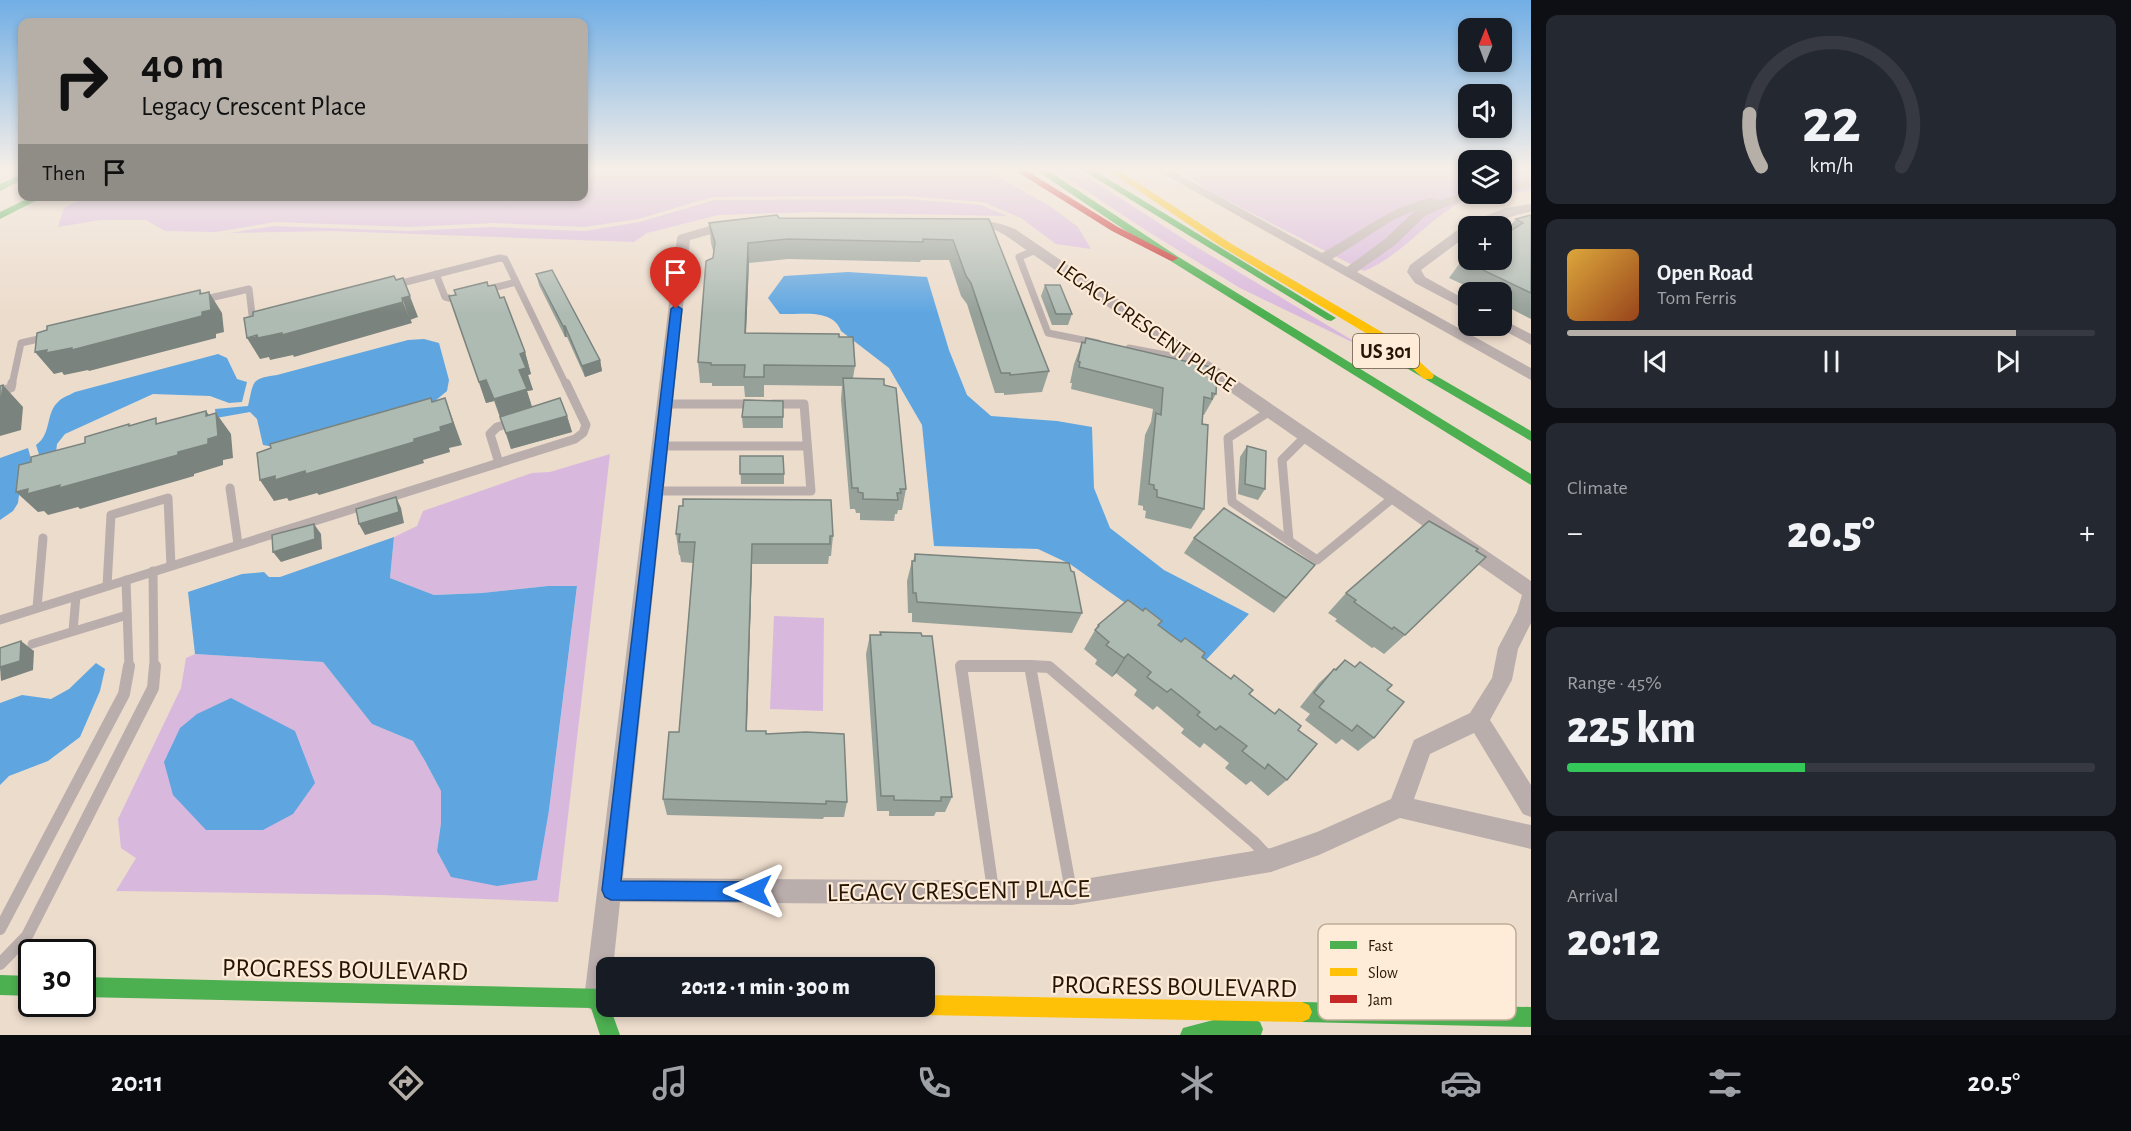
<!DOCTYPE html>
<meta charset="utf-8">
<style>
body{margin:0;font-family:"Alegreya Sans",sans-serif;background:#242831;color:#f1f3f6;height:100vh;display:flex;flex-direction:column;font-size:22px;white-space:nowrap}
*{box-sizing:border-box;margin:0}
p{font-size:20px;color:#9ea1a6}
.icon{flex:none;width:33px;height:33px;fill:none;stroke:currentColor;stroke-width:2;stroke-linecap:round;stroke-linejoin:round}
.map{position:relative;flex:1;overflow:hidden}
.sheet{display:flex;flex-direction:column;gap:15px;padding:15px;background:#0d0f14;width:600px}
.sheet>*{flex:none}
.banner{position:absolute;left:18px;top:18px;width:570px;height:183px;border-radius:12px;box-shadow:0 3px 9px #0003;background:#b5afa8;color:#111;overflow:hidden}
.needle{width:39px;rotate:1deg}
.fabs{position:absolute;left:1458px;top:18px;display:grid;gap:12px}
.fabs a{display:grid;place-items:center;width:54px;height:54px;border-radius:12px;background:#171b24;box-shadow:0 3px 9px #0003;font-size:30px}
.speed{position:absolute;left:18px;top:939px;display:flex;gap:12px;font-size:30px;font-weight:700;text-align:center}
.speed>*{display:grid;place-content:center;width:78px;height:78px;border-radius:50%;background:#171b24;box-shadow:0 3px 9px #0003;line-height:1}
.speed .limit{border:3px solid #111;border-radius:9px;background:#fff;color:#111}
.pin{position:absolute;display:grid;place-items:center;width:51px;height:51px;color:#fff;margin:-62px -26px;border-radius:50% 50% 50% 0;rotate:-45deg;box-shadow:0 0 6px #0007}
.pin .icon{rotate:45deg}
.me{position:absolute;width:66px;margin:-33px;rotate:270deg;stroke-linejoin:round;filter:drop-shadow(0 0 4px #0008)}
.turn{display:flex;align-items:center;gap:21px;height:126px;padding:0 24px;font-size:27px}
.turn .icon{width:78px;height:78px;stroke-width:2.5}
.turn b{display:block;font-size:42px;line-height:51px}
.then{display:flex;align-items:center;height:57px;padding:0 24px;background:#0003;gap:12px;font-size:22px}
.big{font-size:45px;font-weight:800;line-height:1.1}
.sheet .tile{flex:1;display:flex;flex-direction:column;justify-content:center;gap:9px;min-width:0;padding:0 21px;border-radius:12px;background:#242831}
.sheet .dial{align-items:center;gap:0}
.dial svg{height:156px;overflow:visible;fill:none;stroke:#363941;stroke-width:7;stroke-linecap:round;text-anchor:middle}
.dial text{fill:#f1f3f6;stroke:none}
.song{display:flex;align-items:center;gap:18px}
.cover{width:72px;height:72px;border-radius:9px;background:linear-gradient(135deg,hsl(40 70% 55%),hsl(20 70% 35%))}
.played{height:6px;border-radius:3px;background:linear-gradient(90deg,#b5afa8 85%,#363941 85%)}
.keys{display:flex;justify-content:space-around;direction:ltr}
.heat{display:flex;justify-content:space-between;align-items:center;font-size:33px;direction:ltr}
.charge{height:9px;border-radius:4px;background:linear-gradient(90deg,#34c759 45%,#363941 0)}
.trip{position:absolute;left:596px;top:957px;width:339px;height:60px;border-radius:12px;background:#171b24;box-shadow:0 3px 9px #0003;font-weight:800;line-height:60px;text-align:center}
.tabs{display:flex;height:96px;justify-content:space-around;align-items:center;background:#090b0e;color:#9ea1a6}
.tabs .icon{width:42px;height:42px}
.tabs .on{color:#b5afa8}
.tabs b{font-size:27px;color:#f1f3f6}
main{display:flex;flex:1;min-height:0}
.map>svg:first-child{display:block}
</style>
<main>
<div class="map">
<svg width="1531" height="1035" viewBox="0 0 1531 1035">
<rect width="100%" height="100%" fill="#ecdccc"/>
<g fill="#d9b8de">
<path d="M584,168H984L1051,207L1078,227L1091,249L1056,244L1021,218L983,202L907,196L713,197L638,219L584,227L493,223L410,227L275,222L216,232L165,231L146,220H100L58,227L64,208L85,197L584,196Z"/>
<path d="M1052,168H1073L1190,243L1352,340V342L1240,288L1147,231Z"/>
<path d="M1176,168H1468V194H1502V168H1531V191C1506,194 1476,193 1454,206C1422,226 1399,257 1364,271L1211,192Z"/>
<path d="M908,199L981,205L1007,216L813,212L718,215L647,233L634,242L333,231L230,233L274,226L408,231L491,227L585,231L640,222L714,200Z"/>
<path d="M610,454L558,902L381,895L116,891L136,858L121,848L118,819L181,688L186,658L195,654L323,662L372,724L413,741L425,761L441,791V823L437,851L549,810L577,587L548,586L482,593L434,595L390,578L394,537L417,526L423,511L532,473L550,472Z"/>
<path d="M774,616L824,618L823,711L770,709Z"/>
</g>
<g fill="#5fa6e1">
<path d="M848,272L927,277L949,350L967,395L991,416L1057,421L1092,427L1094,488L1110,528L1164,570L1249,614L1206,660L1070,564L1038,549L934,546L922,425L889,368L841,331C833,308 801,315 780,314L768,298L784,276Z"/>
<path d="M424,339L439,343L449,380L447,391L435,401L274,447L263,445L257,419L250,412L216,418L215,409L248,406C254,381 250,379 277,375L408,340Z"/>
<path d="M218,354L227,358L237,379L247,382L242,402L229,403L210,396L153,394L65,434L57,444L55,460L42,464L36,445C52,434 45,414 58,402C62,397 70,395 75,392Z"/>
<path d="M28,448L34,470L20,487L18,503L13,511L0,520V458Z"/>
<path d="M394,537L390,578L434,595L482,593L548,586H577L549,810L537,880L497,886L451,877L437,851L441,823V791L425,761L413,741L372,724L323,662L195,654L188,592L242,574L264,572L269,577H280Z"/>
<path d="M96,663L105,669L100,691L80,737L48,761L9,776L0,785V703L22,695L51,699L69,689Z"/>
<path d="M231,698L295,731L315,783L293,814L263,830H206L173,795L164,762L180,728L197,714Z"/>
</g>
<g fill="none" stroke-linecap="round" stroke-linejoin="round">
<g stroke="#baaead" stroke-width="7">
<path d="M1036,250L1019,257L1048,333L1098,343"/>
<path d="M436,274L445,297L453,299L460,297"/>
<path d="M394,285L500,258L505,259L566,385"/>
<path d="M485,290L516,282"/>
<path d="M201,300L249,289L252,315L264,318"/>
<path d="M1129,348L1192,360"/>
<path d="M12,385L21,343L47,337"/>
</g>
<g stroke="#baaead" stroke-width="9">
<path d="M0,391L11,388L12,383"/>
<path d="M666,404H753"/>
<path d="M1270,411L1228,438L1232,502L1317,560L1394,497"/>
<path d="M661,446H807"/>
<path d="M499,463L490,434L497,427L514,422"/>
<path d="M230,488L238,544"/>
<path d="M656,491H811L804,404H773"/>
<path d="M1289,541L1282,460L1306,436"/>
<path d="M153,571L154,667"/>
<path d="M126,580L129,667"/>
<path d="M107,586L111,515L168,498L171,566"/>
<path d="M37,608L43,538"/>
<path d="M0,620L575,439L583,433L586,425L566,383"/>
<path d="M73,631L76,596"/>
<path d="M32,644L127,615"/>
<path d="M1030,666L1049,667"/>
<path d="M961,667H1030"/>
</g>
<g stroke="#baaead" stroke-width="12">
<path d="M1030,666L1049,667L1254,842L1268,857"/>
<path d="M993,890L961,666H1030L1071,891"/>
<path d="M0,929L124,694L129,666"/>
<path d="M0,964L27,936L153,688L155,666"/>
</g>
<g fill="#baaead" fill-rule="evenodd">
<path d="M1153,168H1167L1322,253C1359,233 1389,207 1431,198L1437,201L1468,192L1483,194L1481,197L1460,201L1426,215L1395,245L1357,272L1531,368V380ZM1416,210L1385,239L1347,267L1332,259L1393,220Z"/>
<path d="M1531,179V187L1502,193V185Z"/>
<path d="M1531,204V212C1509,215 1490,226 1468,226V235L1421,270L1425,277L1468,301V311L1415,283L1407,272L1410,265L1467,223L1506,208Z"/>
<path d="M734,219L740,223L739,226L690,240L623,878L1072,881L1271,848L1317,832L1391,799L1414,740L1470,713L1492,678L1498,648L1517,612L1522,595L1005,235L993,229L963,228L961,225L963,222C982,218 998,222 1015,229L1531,581V623L1518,649L1512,680L1490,720L1531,785V817L1523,814L1474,733L1430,754L1414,799L1531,825V849L1400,818L1319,855L1271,872L1072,905L620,902L613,968H606L607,1006L597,1012L588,1008L584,999L677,238L679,235Z"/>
<path d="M1502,319L1531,334V345L1497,327L1496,326H1502Z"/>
</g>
<g fill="#4caf50" fill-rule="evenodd">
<path d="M1033,168H1044L1177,256L1531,474V485L1169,260Z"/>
<path d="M1079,168H1090L1336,318L1331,321L1327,320Z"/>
<path d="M22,174V180L0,191V184Z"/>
<path d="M33,196H45L0,219V212Z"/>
<path d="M1407,359L1531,431V441L1403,366L1401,363L1403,360Z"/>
<path d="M0,975L32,976V996L0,995Z"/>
<path d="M82,977L606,989V1006H612L610,1007L620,1035H600L591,1008L82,997Z"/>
<path d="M1302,1002L1531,1007V1027L1302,1022L1295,1019L1292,1012L1295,1005Z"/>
<path d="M1221,1018L1253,1019L1260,1022L1263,1029L1261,1035H1180L1183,1028Z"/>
</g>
<g fill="#ffc107" fill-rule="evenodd">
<path d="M1105,168H1115L1230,243L1397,341L1432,373L1434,376L1432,379H1424L1389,347L1222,247Z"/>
<path d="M924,995L1302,1002L1309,1005L1312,1012L1309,1019L1302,1022L924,1015L917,1012L915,1006H924Z"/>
</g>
<path fill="#c62828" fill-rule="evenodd" d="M1011,168H1022L1118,227L1178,258L1173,261L1169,260L1112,231Z"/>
</g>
<g fill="#96a19a">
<path d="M1531,215V319L1502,304V292H1479L1449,278L1462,260L1503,235L1516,219Z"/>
<path d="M779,218L989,219L1049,371L1042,392L1004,395V393H995L967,304L961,296L949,260H921L920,262L788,259L749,263L746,333L839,337L855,366L853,378L884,385L906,489L902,510H898L897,514H895L894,521L860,520V513H856L855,509H850L841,400L842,386L764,385V397H745L744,386H712V383H700L698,362L714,254L711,243L709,223Z"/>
<path d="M536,274L600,360L602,371L585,377L567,337H565L539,285Z"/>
<path d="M1045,285L1072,314L1068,325H1052L1041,296Z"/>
<path d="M488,286L525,352L531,374L528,375L533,390L527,391L532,407L567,416L572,432L511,449L501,420L494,401L486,403L449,296Z"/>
<path d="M1086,338L1216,394L1204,415H1203L1204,509L1191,529L1145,518L1146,511L1143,510V506L1138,505L1145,435L1151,422L1153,409L1071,389L1072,383H1070L1074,364L1082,342L1084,343Z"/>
<path d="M783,401V428H743L742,417Z"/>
<path d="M1247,446L1265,489L1258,500L1238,494L1240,457Z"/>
<path d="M740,456L784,474V484H741Z"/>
<path d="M676,534L833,536L831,556H829L828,564H752L747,731L766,734L847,802L844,817H824L823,819L667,815L663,799L679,732L693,563L681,562L680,555H679Z"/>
<path d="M1194,538L1315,565L1274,613L1184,553Z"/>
<path d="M915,554L1071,571L1082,613L1072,633L912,622V613H908L907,581L912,561H913Z"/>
<path d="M1346,593L1405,635L1384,654L1374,647L1372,648L1335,621L1337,619L1328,613Z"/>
<path d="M1143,611L1162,621L1159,626L1181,642L1205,653L1202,657L1274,713L1279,709L1298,730L1287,780L1268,796L1251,781L1246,785L1225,768L1229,763L1204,743L1200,748L1181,733L1184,729L1157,706L1153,710L1134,695L1137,690L1116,673L1112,677L1095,664L1097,660L1084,649L1098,625Z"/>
<path d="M880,632L952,797L945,812H936L934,816H889V811H877L866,654L870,635H880Z"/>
<path d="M1345,660L1387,690L1374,738L1358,751L1342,739L1336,744L1305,720L1310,714L1300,707L1319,683L1334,669H1335Z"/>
</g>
<g fill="#7a837d">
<path d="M748,243L749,263L745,353V333Z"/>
<path d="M403,278L418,317L410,320L402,298H403Z"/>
<path d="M200,290L210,308L209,292L222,313L224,332L216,334V338L89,371L88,370L64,375L62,372L54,374L35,352L200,294Z"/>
<path d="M403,302L412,323L294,357L293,355L270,360L269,357L260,359L247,338Z"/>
<path d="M563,326H565L567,337H565Z"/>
<path d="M525,352L531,374L528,375L533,390L527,391L533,410L501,420L494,399L519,370L520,354Z"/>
<path d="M600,360L602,371L585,377L582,366Z"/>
<path d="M486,380L494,401L486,403L479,382Z"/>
<path d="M3,385L23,407L21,430L0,436V409Z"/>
<path d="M445,398L462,445L449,448L450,452L423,460L424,463L319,495L317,493L289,501L287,498L274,501L260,480L414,439L440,427Z"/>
<path d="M206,411L217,426L216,413L231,434L233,458L223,460V465L194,474V476L80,509L78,507L48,515L44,511L38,512L16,492L178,452L206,416Z"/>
<path d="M567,416L572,432L511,449L506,433Z"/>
<path d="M396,497L401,508L404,523L365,535L359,524Z"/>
<path d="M314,524L321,534L322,549L281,562L273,552Z"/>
<path d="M752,544V564L746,748V731Z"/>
<path d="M21,641L34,651L33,670L1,681L0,667Z"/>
<path d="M1128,654L1116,673L1112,677L1124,658Z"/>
</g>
<g fill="#aebbb3" stroke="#7a837d" stroke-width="1.5">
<path d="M777,215L779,218L989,219L1049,371L1010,375V373H1001L971,283L966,276L953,240L923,239V242L788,239L748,243L745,333L839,334V337H853L855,366L764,365V377H744L745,365H711V363L698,362L706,261L713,258L715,242L709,223Z"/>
<path d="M1531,215V293L1462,260L1468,256V260H1502V236L1523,223L1516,219Z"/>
<path d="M552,270L600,360L582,366L565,326H563L536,274Z"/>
<path d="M394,276L396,280L403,278L410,296L402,298L403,302L282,335V333L258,338L257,335L247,338L244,318L253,316V312Z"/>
<path d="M487,282L488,286L495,285L500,298L504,297L525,352L520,354L526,368L519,370L527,389L494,399L486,380L479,382L449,296L456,295L454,290Z"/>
<path d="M1045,285H1060L1072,314H1056Z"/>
<path d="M200,290V294L209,292L211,310L202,312V316L72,350V348L46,353L47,350L35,352L37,333L47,330V326Z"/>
<path d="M1086,338L1215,368L1214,373H1217L1216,394L1212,393V399L1204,397L1202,424L1208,425L1204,509L1157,497V490L1154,489V485L1149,484L1156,413L1161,415L1163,388L1079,367L1080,362L1078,361L1082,342L1085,343Z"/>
<path d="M843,378L884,379V385L896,388L906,489H900L901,493H897L898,500L863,499V493L858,492V488H852Z"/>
<path d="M3,385L0,409V386Z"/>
<path d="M431,398L432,402L445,398L453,423L440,427L441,431L414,439V442L306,474L305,471L275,480V476L260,480L257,453L271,448L270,444Z"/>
<path d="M560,398L567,416L506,433L500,417Z"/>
<path d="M744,400L783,401V417H742Z"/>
<path d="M206,411V416L216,413L218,436L208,439V444L178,452V455L59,488L60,485L27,494L28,489L16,492L19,465L31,462V457L85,443V437L129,424V426L156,418V424Z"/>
<path d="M1247,446L1266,451L1265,489L1245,484Z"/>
<path d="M740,456H783L784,474H740Z"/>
<path d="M396,497L399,512L359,524L356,509Z"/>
<path d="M683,499L831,500L833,536H830V544H752L746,731H766V734L806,732L844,734L847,802L826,801V804L663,799L669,732H679L695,542H679L680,534H676L679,506H683Z"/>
<path d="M1224,508L1315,565L1286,598L1194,538Z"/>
<path d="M1429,521L1478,549L1476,551L1486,557L1405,635L1394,627L1392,629L1354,602L1356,600L1346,593Z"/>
<path d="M314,524L315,539L273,552L272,535Z"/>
<path d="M915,554L1069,563L1071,571L1074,572L1082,613L917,602L916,593H913L912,561H915Z"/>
<path d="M1128,600L1143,611L1145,608L1162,621L1158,625L1181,642L1185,638L1205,653L1202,657L1231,679L1234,675L1253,690L1249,694L1275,714L1279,709L1301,726L1298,730L1317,744L1287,780L1268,764L1265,769L1242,751L1247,746L1220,726L1216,730L1197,715L1200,712L1171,689L1167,692L1147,677L1151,672L1128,654L1124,658L1106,645L1109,642L1095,630L1099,626L1098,625Z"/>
<path d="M880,632L921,633L922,636H932L952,797H941V801L894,800V796H881L870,635H881Z"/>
<path d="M21,641L20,661L0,667V648Z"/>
<path d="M1345,660L1355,667L1360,662L1392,685L1387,690L1404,702L1374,738L1357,725L1352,731L1319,707L1324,701L1314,693L1334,669L1336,670Z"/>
</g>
<linearGradient id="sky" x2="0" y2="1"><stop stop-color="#71aee5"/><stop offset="0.54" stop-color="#f6efe8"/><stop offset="1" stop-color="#f6efe8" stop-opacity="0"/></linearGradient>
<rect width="1531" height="313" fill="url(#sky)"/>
<path fill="#1a73e8" stroke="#114b97" stroke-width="1.5" d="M676,305L682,309L621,881L754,882L761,885L764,891L761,898L754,901L611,900L605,897L602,890L671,309Z"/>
<g text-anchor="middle" stroke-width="4.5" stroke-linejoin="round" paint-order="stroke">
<rect fill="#ffecd8" stroke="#665642" stroke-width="1.5" x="1353" y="334" width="66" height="34" rx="4.5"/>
<g font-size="20" font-weight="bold" fill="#251502">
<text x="1386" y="358">US 301</text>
</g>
<g font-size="21" fill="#251502" stroke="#ffecd8">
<text transform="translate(1146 326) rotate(35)" y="7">LEGACY CRESCENT PLACE</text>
</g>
<g font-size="26" fill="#251502" stroke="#ffecd8">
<text transform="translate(958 890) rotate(-1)" y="9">LEGACY CRESCENT PLACE</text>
<text transform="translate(345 969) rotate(1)" y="9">PROGRESS BOULEVARD</text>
<text transform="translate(1174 986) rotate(1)" y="9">PROGRESS BOULEVARD</text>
</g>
</g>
<rect x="1318" y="924" width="198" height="96" rx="9" fill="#ffecd8" stroke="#beac98" stroke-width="1.5"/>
<rect x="1330" y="941" width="27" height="8" fill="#4caf50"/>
<rect x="1330" y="968" width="27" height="8" fill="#ffc107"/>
<rect x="1330" y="995" width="27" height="8" fill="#c62828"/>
<g font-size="16" fill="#251502">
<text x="1368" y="951">Fast</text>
<text x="1368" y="978">Slow</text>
<text x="1368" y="1005">Jam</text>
</g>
</svg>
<div class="fabs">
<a><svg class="needle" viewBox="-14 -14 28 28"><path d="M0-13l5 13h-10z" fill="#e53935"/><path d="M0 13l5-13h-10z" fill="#9ea1a6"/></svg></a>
<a><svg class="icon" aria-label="sound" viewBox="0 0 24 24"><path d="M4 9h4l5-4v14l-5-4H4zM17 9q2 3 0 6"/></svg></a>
<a><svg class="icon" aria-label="layers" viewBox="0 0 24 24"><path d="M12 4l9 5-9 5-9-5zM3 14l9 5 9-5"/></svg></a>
<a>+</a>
<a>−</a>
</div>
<div class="speed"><div class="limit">30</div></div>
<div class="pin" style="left:676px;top:309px;background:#d93025"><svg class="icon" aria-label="arrive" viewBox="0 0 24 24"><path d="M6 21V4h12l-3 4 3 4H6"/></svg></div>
<svg class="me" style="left:754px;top:891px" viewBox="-20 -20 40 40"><path d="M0-17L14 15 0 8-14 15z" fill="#1a73e8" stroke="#fff" stroke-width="4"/></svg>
<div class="trip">20:12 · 1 min · 300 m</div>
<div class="banner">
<div class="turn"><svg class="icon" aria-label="right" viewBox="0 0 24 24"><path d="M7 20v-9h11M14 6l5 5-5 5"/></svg><div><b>40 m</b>Legacy Crescent Place</div></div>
<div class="then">Then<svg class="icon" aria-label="arrive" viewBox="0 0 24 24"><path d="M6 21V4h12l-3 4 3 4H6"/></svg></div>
</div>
</div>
<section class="sheet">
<div class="tile dial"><svg viewBox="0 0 100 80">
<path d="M14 69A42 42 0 1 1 86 69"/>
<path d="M14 69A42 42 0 0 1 8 42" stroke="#b5afa8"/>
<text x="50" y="56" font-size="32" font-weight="700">22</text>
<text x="50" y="72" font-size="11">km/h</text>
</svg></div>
<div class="tile">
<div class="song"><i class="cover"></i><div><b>Open Road</b><p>Tom Ferris</p></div></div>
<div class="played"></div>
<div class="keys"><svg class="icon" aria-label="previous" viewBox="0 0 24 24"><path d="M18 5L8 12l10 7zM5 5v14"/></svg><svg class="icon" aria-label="pause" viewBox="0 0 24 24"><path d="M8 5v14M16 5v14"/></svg><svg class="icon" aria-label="next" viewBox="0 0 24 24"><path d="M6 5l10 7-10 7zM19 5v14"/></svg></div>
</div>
<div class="tile"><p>Climate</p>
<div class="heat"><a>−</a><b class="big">20.5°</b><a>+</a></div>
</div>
<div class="tile"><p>Range · 45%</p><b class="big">225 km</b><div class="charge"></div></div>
<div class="tile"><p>Arrival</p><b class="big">20:12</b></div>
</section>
</main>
<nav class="tabs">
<b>20:11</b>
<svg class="icon on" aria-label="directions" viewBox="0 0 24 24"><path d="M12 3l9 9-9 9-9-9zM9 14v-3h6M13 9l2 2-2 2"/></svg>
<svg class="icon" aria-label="music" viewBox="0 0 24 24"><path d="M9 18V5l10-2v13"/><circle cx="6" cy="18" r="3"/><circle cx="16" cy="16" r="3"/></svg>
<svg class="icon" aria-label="phone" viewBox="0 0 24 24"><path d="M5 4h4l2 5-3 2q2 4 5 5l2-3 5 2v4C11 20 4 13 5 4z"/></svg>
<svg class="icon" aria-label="climate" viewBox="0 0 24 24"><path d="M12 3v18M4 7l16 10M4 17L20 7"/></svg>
<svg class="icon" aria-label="car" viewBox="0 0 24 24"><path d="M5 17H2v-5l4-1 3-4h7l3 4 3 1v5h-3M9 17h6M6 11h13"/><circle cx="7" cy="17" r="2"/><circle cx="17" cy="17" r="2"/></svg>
<svg class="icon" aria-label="filters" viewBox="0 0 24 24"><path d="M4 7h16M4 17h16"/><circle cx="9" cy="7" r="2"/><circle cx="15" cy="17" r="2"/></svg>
<b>20.5°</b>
</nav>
